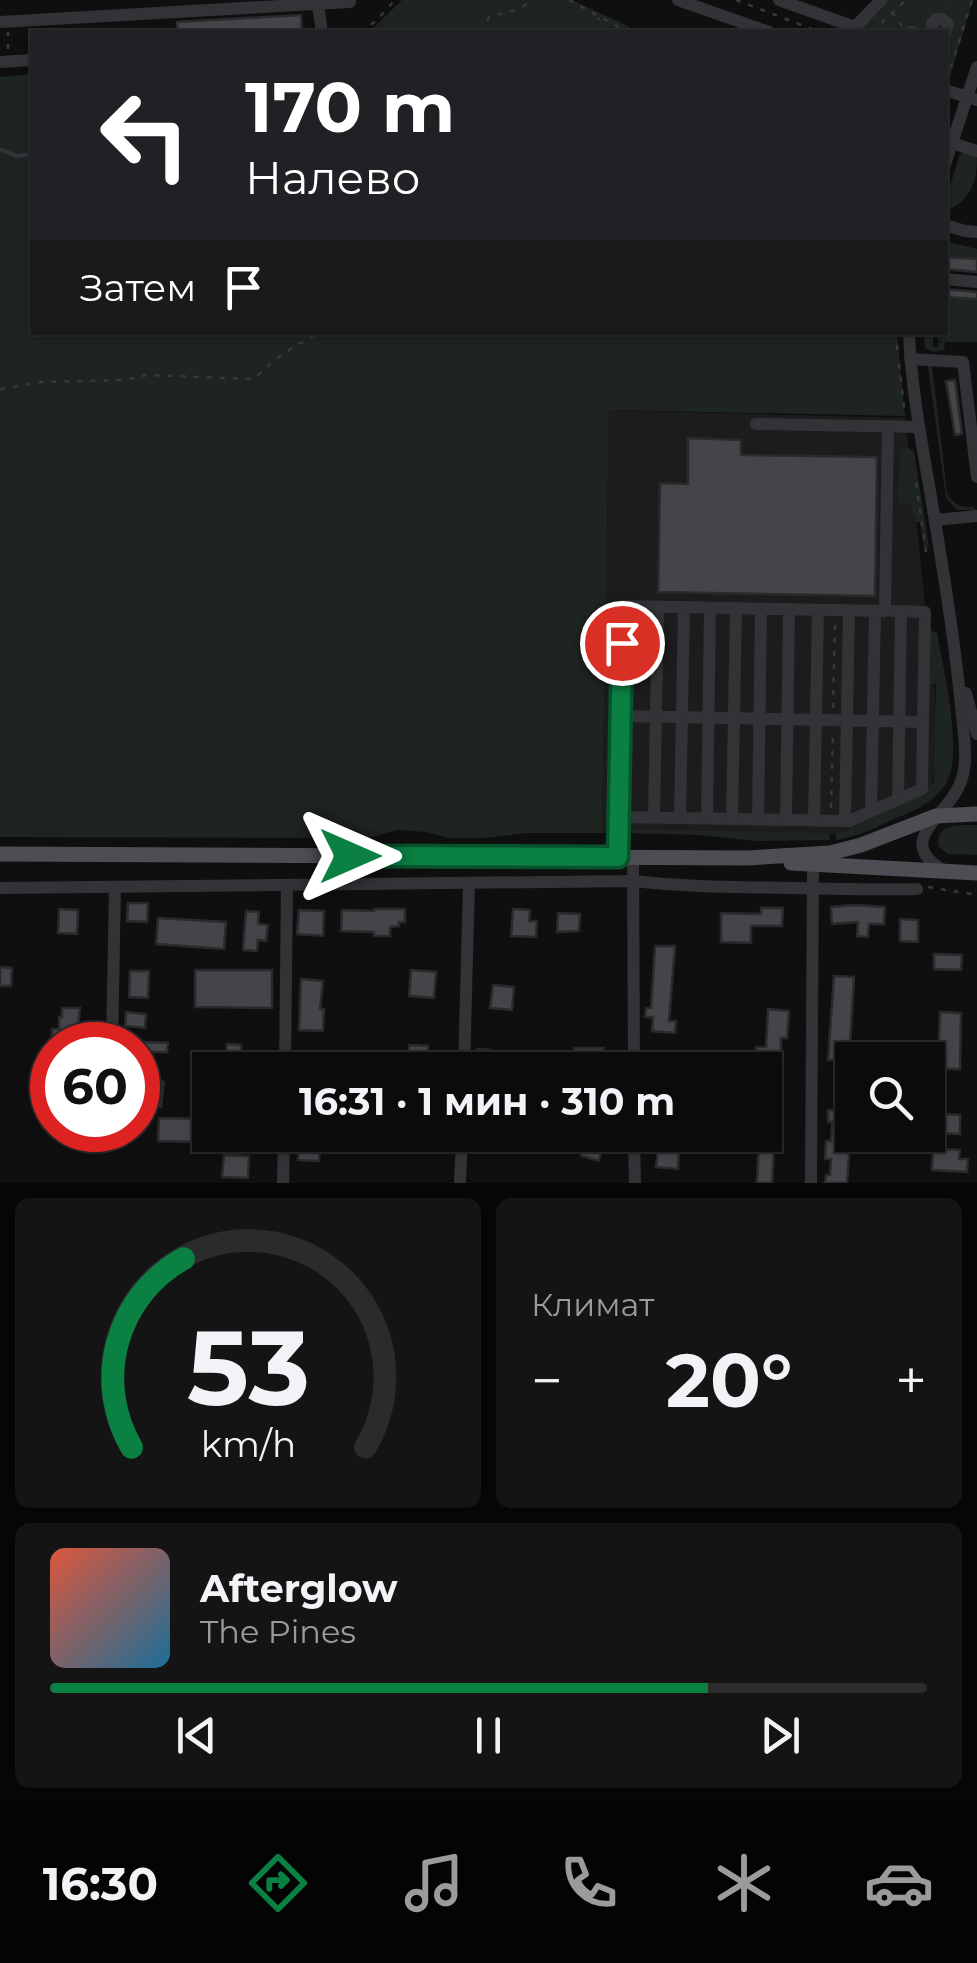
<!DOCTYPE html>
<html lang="ru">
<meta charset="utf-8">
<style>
body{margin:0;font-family:Montserrat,sans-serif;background:#141415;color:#f1f3f6;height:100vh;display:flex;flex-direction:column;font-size:38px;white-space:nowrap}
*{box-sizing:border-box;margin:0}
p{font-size:32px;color:#9a9b9d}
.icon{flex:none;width:55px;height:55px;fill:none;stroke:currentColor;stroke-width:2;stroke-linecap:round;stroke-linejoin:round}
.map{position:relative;height:1183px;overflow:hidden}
.side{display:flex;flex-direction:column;gap:15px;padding:15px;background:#060607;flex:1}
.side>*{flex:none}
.guide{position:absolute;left:30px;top:30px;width:918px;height:305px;border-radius:0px;box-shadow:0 2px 8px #0004,0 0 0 2px #2b2b2d;background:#202124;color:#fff;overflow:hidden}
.fabs{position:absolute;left:835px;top:1042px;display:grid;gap:20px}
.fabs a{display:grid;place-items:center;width:110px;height:110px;border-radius:0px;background:#0b0b0c;box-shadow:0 2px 8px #0004,0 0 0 2px #2b2b2d;font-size:50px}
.speed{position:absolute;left:30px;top:1022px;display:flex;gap:20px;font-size:50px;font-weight:700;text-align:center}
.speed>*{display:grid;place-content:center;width:130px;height:130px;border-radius:50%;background:#0b0b0c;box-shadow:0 2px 8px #0004,0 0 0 2px #2b2b2d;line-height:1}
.speed .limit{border:15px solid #d22;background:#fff;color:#111}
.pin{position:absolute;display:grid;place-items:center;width:85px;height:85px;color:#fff;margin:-42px;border:5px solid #fff;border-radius:50%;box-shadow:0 2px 10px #0007}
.me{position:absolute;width:110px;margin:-55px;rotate:90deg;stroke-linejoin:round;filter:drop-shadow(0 0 8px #0008)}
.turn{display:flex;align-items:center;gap:35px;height:210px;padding:0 50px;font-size:45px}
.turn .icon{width:130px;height:130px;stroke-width:2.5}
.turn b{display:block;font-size:70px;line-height:85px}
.then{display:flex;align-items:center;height:95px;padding:0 50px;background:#0003;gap:20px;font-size:38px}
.big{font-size:75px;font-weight:700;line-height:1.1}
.side .card{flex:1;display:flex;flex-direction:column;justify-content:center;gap:15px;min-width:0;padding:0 35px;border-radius:15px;background:#141415}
.side .dial{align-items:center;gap:0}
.dial svg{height:260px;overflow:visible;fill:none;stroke:#2b2b2d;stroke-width:7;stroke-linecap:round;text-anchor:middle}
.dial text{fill:#f1f3f6;stroke:none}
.song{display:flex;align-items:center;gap:30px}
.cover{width:120px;height:120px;border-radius:15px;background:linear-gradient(135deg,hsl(10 70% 55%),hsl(200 70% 35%))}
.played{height:10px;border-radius:5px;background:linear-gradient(90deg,#0b8043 75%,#2b2b2d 75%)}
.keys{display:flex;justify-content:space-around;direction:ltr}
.heat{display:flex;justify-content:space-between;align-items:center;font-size:55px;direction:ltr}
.side .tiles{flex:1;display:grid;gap:15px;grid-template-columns:1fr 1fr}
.card:last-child{grid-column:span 2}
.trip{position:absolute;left:192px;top:1052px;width:590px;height:100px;border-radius:0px;background:#0b0b0c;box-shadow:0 2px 8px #0004,0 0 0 2px #2b2b2d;font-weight:700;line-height:100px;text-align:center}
.tabs{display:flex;height:160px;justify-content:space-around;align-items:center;background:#040405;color:#9a9b9d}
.tabs .icon{width:70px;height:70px}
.tabs .selected{color:#0b8043}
.tabs b{font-size:45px;color:#f1f3f6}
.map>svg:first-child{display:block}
</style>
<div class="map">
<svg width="977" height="1183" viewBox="0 0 977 1183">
<rect width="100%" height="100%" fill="#0f0f10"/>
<path fill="#1c1c1d" d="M609,410L905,418L940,741L930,794L851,834L602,833Z"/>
<g fill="#1e241f">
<path d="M402,0H572L628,26L634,32H369Z"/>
<path d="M881,0H973L950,77H947L945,82V32H850Z"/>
<path d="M32,74V332L897,333L905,416L609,410L602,833H525L485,838H448L427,832L397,830L369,838L0,837V77Z"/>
<path d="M964,152L977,156C977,184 970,200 945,212V202L960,154Z"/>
<path d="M945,241L977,249V259L945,257Z"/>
<path d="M945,297L977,299V342H945L944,350L933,352L925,348L924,333H933V346L938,347V343H943L938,341V333L945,332Z"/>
<path d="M927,360L932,366L947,492C953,505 960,507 973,507L976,510H957L946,498Z"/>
<path d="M908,447L914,452L929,547H924L920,522H916L911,505L900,504L898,499L900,452L903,448Z"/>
<path d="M929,626L933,632H937C943,668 965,755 945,785C933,803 914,811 894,819C875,828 857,837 836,840V833L849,832L850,825L923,792L934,782L936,684L927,683Z"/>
<path d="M621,822H628L630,829L829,833L830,840L755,841L699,835L627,833L623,832Z"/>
<path d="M977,825V855L948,854L938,846C937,822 959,825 977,825Z"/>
</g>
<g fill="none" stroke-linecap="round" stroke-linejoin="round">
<path stroke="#2f353b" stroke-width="4" d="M0,149L17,156L32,154"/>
</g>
<g fill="#444548" stroke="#2a2a2c" stroke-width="2.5">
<path d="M301,15L302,32H177V22Z"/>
<path d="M945,257L977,259V272L945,269Z"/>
<path d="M945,289L977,292V299L945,297Z"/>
<path d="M955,380L962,434L955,435L946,381Z"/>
<path d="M688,438L741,440V455L877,457L875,596L658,592L660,483L688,484Z"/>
<path d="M128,903H148L147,922L127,921Z"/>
<path d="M855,905L885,907L884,924H869L868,937L857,936L858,922L832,924L831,907Z"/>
<path d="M761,908H783L782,926H751V943L721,942V913L761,914Z"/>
<path d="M59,909L78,910L77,934L58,933Z"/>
<path d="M374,909H405V922H399V926L390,927V936H374V932L341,931L342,910L374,911Z"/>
<path d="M513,909L530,910L529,921H537L536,937L511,936Z"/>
<path d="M299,910L324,911L323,936L297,934Z"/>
<path d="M246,911L259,912L258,924L268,925L266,941L258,940L257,951L243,950Z"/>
<path d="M558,913L580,914L579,931L557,932Z"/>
<path d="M158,918L226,922L224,949L156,944Z"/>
<path d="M900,919L918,920V942L900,941Z"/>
<path d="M655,946H675L669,1021H676L675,1033L652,1031L653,1017H645L646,1008H651Z"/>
<path d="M934,954L962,955L961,970L934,969Z"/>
<path d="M0,967L12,968L11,986H0Z"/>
<path d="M195,970H272V1008L195,1007Z"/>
<path d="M411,970L436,972L434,998L409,996Z"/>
<path d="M130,971H149L148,998L129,997Z"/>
<path d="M834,976L854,977L850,1047L862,1048V1060H852V1086L839,1085V1074H835L836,1060H828Z"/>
<path d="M301,979L323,981L320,1009H324L323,1031L299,1030Z"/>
<path d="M493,985L514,987L512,1010L490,1008Z"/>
<path d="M62,1008H80L77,1039H52V1029H59V1017H62Z"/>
<path d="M768,1009L789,1011L787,1038H781V1062L774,1066L772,1072L756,1070V1047H766Z"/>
<path d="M126,1012L146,1014L145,1028L125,1026Z"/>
<path d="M940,1012L961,1013L960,1069H942L943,1042H939Z"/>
<path d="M143,1042L168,1043L167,1052H147V1069L138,1068V1048H143Z"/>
<path d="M227,1044L241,1045V1052H246L245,1063L239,1062L238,1069L224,1068Z"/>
<path d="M409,1045L428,1046L427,1070H407Z"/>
<path d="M574,1048H604L603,1059H597V1070H573Z"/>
<path d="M477,1049L491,1050L490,1070H475Z"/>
<path d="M651,1051L674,1053L672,1070H656V1068L649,1067Z"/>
<path d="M142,1080L164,1082L161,1107L139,1105Z"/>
<path d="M766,1103L783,1105L781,1132L775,1131L772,1183H757L759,1139H765Z"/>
<path d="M828,1110L851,1111L850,1123H847L846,1142H850L847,1183H825L826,1175H830L831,1159H825L826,1141H831L832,1122H828Z"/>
<path d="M937,1114L960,1115V1134L936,1133Z"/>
<path d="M159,1118L210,1119V1128H201L200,1142L158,1141Z"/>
<path d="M299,1135H324V1145H320L319,1161L298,1160Z"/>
<path d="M482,1135H511L510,1149L481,1147Z"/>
<path d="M585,1141L603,1146L599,1161L581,1156Z"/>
<path d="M658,1147L679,1149L678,1169L656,1167Z"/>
<path d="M933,1149L960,1150L959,1159H968L967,1172L932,1170Z"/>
<path d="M224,1155L249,1156L248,1178L222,1177Z"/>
</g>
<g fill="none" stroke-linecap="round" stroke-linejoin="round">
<g stroke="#37383c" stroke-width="2.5" stroke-dasharray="5 8" stroke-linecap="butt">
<path d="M569,0L626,31L643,32"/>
<path d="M736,0L820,32"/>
<path d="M948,0H949"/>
<path d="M892,12L902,26"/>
<path d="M360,32L376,21L395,0"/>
<path d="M481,32L489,17L519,9L533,0"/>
<path d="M593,32L599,18"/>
<path d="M872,32L906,0"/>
<path d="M945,48L957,43"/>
<path d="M8,49V32"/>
<path d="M945,61L947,66"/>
<path d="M947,80L972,0"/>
<path d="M896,332L898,356"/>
<path d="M899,364L905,416"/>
<path d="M0,389L41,382L124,380L147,375L254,379C277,357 295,343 325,332"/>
<path d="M916,483L926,552"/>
<path d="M833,708L835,621"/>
<path d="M831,808L833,731"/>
<path d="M928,887L977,895"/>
</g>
<g stroke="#333337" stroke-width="12">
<path d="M678,0L769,32"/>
<path d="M779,0L855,27L881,0"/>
<path d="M318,5L322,32"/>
<path d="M0,22L350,2"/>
<path d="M909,32H914"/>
<path d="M932,32V23L936,19H942L948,24L945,34"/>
<path d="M0,62L32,60"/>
<path d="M945,90L977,100"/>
<path d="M952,143L977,151"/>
<path d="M945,164L977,67"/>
<path d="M945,225L965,231L977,232"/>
<path d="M945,279L977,282"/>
<path d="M909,332C911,386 921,439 930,491C943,569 956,647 963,726C965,746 968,767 959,786C947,816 892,842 945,871"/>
<path d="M910,359L963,362L977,477"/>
<path d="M756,424L919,427"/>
<path d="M935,520L977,516"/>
<path d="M893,611L925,612L923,722"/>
<path d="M966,693L977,734"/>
<path d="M898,800L901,611"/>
<path d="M871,811L875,611"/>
<path d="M619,817L849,821L922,789L923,722L621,716"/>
<path d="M654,817L658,607"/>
<path d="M680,818L684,607"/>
<path d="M707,818L710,608"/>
<path d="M732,819L736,608"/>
<path d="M758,819L761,609"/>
<path d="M786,820L789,609"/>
<path d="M814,820L818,610"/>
<path d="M845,821L849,610"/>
<path d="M619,857L623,606L885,611L888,426"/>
<path d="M633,857L634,1070"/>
<path d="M0,888L633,881C685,887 738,887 790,888C833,889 875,890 917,889"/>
<path d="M112,1045L115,887"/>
<path d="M285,1070L287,885"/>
<path d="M464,1070L469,883"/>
<path d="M634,1135L635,1183"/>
<path d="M283,1183L284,1135"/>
<path d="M460,1183L462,1135"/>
<path d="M811,1183L813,865"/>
</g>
<g stroke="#4d4e54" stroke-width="15">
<path d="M0,854L747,858L830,853L861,845L936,816L977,814"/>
<path d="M791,863L977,873"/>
</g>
</g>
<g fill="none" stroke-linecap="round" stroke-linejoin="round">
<g stroke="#07532c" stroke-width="25">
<path id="route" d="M350,856L618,857L622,643"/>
</g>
<use href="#route" stroke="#0b8043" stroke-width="18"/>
</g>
</svg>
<div class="fabs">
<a><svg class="icon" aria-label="search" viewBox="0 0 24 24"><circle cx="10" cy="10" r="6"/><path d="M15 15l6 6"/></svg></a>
</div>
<div class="speed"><div class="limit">60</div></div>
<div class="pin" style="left:622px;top:643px;background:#d93025"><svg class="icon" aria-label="arrive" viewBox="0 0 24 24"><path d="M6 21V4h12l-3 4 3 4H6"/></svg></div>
<svg class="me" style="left:350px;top:856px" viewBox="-20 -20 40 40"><path d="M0-17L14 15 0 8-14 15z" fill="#0b8043" stroke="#fff" stroke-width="4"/></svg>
<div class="trip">16:31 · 1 мин · 310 m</div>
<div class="guide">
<div class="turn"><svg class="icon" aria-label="left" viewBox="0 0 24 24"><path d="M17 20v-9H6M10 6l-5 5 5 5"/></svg><div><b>170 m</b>Налево</div></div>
<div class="then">Затем<svg class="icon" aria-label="arrive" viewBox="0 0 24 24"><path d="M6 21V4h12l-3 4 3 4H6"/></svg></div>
</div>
</div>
<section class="side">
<div class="tiles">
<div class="card dial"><svg viewBox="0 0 100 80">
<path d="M14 69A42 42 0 1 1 86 69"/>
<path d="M14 69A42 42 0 0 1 30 11" stroke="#0b8043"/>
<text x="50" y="56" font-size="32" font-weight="700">53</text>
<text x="50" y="72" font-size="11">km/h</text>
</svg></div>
<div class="card"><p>Климат</p>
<div class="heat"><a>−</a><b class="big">20°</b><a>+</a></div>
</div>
<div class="card">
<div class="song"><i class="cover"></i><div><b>Afterglow</b><p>The Pines</p></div></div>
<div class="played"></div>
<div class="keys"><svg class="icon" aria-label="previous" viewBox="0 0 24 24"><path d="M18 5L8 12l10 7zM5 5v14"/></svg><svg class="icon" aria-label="pause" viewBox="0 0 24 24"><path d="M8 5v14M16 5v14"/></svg><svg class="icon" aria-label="next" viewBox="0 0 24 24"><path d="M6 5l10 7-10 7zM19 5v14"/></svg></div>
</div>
</div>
</section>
<nav class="tabs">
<b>16:30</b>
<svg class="icon selected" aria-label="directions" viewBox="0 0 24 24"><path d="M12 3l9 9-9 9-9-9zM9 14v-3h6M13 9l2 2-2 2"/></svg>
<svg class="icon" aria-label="music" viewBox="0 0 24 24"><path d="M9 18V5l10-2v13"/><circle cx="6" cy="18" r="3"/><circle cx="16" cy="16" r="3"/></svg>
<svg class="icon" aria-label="phone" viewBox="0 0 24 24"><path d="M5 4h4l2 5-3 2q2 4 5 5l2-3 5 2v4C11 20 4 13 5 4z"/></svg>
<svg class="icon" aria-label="climate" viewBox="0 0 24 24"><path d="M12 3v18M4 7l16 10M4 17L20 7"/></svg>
<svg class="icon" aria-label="car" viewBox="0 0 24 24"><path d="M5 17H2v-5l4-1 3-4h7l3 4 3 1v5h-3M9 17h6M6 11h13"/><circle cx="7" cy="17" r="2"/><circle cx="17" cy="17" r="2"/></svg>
</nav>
